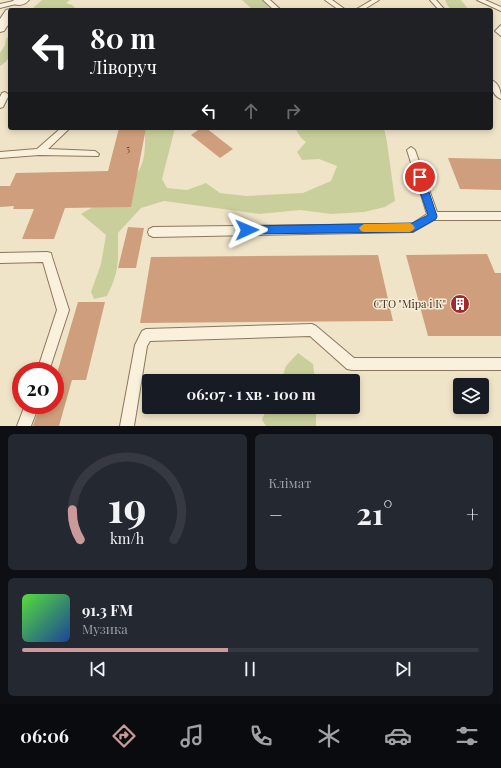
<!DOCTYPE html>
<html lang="uk">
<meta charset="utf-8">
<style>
body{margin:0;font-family:"Playfair Display",serif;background:#242831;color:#f1f3f6;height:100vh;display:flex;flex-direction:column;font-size:15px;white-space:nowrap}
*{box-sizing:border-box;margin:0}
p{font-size:13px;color:#9ea1a6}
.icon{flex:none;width:22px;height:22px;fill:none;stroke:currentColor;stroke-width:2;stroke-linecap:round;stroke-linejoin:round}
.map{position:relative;height:426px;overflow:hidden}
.panel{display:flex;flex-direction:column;gap:8px;padding:8px;background:#0d0f14;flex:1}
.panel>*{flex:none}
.hud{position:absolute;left:8px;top:8px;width:485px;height:122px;border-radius:4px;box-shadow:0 2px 6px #0003;background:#202124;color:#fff;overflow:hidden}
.tools{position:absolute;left:453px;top:378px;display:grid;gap:8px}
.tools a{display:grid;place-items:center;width:36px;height:36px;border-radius:4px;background:#171b24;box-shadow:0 2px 6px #0003;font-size:20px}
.speed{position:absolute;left:12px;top:362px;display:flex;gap:8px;font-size:20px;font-weight:700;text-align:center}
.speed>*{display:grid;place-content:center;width:52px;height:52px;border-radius:50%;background:#171b24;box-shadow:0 2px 6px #0003;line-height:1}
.speed .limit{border:6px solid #d22;background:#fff;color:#111}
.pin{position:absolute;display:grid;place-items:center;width:34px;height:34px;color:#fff;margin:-17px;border:2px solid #fff;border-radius:50%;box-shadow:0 1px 4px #0007}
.me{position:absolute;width:44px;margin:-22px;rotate:89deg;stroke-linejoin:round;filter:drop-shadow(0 0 3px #0008)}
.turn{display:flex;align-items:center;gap:14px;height:84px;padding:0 16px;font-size:18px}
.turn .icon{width:52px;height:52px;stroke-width:2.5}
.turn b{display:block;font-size:28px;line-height:34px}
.lanes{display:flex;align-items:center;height:38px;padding:0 16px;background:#0003;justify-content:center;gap:20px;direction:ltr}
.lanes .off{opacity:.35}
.big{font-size:30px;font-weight:700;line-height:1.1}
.panel .tile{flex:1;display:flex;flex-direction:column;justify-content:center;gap:6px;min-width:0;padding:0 14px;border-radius:6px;background:#242831}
.panel .dial{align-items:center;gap:0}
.dial svg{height:104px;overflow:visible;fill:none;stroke:#363941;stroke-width:7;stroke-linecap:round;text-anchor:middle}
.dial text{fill:#f1f3f6;stroke:none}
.song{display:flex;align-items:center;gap:12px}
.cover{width:48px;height:48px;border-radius:6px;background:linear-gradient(135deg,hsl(110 70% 55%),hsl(220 70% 35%))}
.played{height:4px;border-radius:2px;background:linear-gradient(90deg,#cc999b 45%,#363941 45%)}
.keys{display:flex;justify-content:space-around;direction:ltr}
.heat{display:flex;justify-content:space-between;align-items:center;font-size:22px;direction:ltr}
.panel .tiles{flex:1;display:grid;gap:8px;grid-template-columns:1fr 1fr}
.tile:last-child{grid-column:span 2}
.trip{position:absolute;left:142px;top:374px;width:218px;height:40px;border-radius:4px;background:#171b24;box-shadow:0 2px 6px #0003;font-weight:700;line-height:40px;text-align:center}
.dock{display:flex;height:64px;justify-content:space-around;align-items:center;background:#090b0e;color:#9ea1a6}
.dock .icon{width:28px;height:28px}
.dock .selected{color:#cc999b}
.dock b{font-size:18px;color:#f1f3f6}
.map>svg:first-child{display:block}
</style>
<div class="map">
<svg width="501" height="426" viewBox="0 0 501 426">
<rect width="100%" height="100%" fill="#f0e4c8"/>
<g fill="#c9cf9b">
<path d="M42,0H70L66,3L72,5L77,10H35L34,7Z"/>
<path d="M242,0H262L272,10H253Z"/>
<path d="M445,0H461L469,10C454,10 451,14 445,0Z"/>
<path d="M10,35C10,48 14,58 0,66V53L5,45L6,39Z"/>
<path d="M145,128H175L162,179L167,188L187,190L206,183L220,193L246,196L303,193L331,181L337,166L319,159L302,160L297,152L306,142L301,138L295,128H384L387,142L395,201L385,207L364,212L331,214L300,210L259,214L164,201L141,208L118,233C118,261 120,270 107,296L94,299L91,292L101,264L106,235L81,214C100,203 133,186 141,166C146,155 145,139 145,128Z"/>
<path d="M298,353L313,364L315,381H281L286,366Z"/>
<path d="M267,407H316V426H266L262,420Z"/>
</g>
<g fill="#cf9f7d">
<path d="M119,128H146L131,207L65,208L54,239H22L34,209H13L14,206L0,207V186H10L16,173L108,171Z"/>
<path d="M201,128H206L233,149L220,158L191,135Z"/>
<path d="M448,158L501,159V190L460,189Z"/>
<path d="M128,227L144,228L136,268H118Z"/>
<path d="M487,254L495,273H501V336H428L406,255Z"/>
<path d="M378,255L393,321L140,323L151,257Z"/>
<path d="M78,302H105L86,380H72L59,426H33L40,405H55V380Z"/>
</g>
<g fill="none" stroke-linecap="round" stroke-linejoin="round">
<g stroke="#8d765c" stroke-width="2">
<g id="service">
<path d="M18,0L20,1V3L0,8V4Z"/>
<path d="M263,0H270L281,10H274Z"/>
<path d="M325,0H332L346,10H339Z"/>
<path d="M372,0H379L363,10H355Z"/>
<path d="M430,0H436L445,10H439Z"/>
<path d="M477,0H485L501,7V11Z"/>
<path d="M501,25V36L495,31Z"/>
<path d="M491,80C499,83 501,91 501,99C493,96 491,87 491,80Z"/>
<path d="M5,92L9,95L3,107L0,108V97L2,93Z"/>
<path d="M61,128H70L48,149L95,151L99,154L98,156L39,155L0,158V152L37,149Z"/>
<path d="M411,147L415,150L437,212H501V220H434L413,232L153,237L149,235L148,232L149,229L153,227L412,224L427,214L407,150Z"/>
<path d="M47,252L51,253L52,257L69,310L49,371H37L57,310L43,262L0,263V253Z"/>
<path d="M312,324L316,326L354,358H501V370H352L347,369L310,336L150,341L147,346L134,426H120L135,345L142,331L146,329Z"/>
<path d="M25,405H39L31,426H17Z"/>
</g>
</g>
<g stroke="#8d765c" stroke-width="2">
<g id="minor">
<path d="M14,0H29C25,5 19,6 14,4L12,2Z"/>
<path d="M10,9L12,10H10V22L4,31L0,32V19L6,10Z"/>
</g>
</g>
<use href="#service" fill="#faf1dc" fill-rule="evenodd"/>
<use href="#minor" fill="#faf1dc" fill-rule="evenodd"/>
</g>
<path fill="#1a73e8" stroke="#114b97" d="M420,173L424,177L437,216L436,219L413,232L247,234L244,233L243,230L244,227L247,226L412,223L428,215L415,177Z"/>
<path fill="#f59e0b" d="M410,223L413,225L415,228L413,230L410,232H364L361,231L359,228L361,226L364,224Z"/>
<defs>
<g id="building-disc" transform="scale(1)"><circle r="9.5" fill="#9e2a2b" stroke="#f7eed8"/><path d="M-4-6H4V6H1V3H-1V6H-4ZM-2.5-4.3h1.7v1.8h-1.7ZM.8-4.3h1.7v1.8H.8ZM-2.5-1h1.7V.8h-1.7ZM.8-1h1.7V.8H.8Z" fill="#fff"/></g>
</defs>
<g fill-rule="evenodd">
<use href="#building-disc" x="460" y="304"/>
</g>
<g text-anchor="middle" stroke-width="3" stroke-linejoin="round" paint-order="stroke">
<g font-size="9" fill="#624a37">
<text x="128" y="152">5</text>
</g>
<g font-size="11" fill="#3d2e20" stroke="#f7eed8" text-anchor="end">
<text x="446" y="308">СТО "Міра і К"</text>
</g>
</g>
</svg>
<div class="tools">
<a><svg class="icon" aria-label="layers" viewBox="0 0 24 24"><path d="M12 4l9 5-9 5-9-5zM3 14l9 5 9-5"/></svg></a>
</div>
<div class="speed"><div class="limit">20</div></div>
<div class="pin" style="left:420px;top:177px;background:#d93025"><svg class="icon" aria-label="arrive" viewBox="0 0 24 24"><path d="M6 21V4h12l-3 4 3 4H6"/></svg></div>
<svg class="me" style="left:247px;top:230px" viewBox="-20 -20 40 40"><path d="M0-17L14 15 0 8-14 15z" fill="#1a73e8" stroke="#fff" stroke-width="4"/></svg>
<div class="trip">06:07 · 1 хв · 100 m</div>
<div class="hud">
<div class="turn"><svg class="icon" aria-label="left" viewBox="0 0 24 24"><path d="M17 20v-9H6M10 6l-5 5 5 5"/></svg><div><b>80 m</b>Ліворуч</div></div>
<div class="lanes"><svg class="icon" aria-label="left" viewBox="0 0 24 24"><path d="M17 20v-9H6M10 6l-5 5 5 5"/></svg><svg class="icon off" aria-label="ahead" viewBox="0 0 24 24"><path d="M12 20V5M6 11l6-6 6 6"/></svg><svg class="icon off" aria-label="right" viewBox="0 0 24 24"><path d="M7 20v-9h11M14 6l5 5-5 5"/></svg></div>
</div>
</div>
<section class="panel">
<div class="tiles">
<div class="tile dial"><svg viewBox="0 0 100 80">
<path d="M14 69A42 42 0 1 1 86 69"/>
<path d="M14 69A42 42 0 0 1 8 46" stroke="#cc999b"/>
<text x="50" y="56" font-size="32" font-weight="700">19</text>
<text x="50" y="72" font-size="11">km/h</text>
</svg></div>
<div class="tile"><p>Клімат</p>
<div class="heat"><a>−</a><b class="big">21°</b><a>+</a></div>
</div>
<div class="tile">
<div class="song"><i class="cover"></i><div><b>91.3 FM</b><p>Музика</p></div></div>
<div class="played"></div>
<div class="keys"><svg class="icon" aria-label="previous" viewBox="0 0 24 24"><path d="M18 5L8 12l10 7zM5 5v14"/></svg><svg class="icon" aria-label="pause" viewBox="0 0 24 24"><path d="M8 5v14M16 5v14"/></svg><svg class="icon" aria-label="next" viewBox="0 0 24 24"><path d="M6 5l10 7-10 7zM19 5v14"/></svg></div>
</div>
</div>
</section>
<nav class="dock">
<b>06:06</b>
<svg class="icon selected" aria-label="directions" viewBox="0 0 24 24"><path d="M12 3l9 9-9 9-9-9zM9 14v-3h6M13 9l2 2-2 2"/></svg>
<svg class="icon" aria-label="music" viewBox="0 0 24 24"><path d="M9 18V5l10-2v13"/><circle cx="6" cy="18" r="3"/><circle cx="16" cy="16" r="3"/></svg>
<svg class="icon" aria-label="phone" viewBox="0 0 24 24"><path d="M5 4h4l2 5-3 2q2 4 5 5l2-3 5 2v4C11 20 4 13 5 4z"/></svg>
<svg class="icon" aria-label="climate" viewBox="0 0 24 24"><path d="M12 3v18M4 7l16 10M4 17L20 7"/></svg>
<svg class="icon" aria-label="car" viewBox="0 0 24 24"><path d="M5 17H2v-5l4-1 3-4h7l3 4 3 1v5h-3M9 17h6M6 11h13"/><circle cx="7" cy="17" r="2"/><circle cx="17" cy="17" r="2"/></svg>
<svg class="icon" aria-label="filters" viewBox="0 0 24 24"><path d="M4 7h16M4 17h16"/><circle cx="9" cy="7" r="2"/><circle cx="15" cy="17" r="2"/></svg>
</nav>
